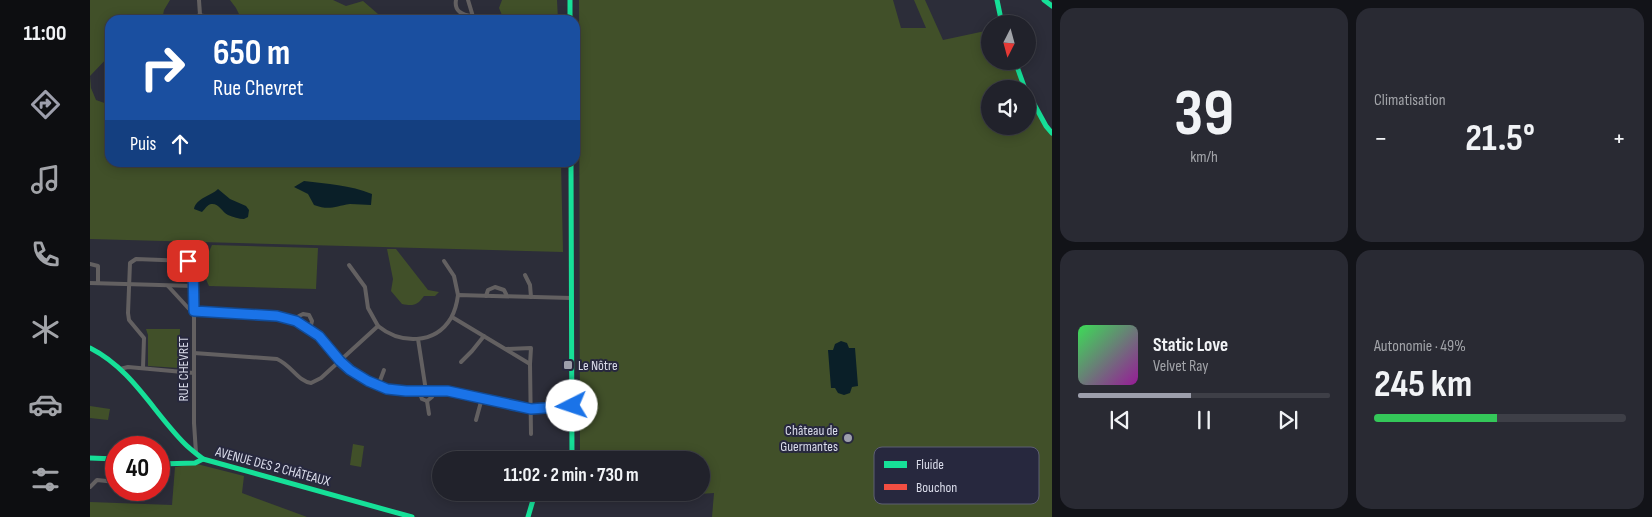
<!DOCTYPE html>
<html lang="fr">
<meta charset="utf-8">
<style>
body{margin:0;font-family:"Sofia Sans Condensed",sans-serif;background:#292a33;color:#f1f3f6;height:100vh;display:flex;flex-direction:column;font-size:19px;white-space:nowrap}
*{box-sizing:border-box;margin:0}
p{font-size:16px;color:#a2a4a9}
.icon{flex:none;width:28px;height:28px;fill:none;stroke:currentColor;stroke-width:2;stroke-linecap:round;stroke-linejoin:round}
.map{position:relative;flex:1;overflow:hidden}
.sheet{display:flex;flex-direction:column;gap:8px;padding:8px;background:#121318;width:600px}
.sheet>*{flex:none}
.hud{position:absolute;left:15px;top:15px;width:475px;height:152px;border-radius:15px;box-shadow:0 2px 12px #0003,0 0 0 1px #3e3f47;background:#1a4fa0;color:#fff;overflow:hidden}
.needle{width:32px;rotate:186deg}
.fabs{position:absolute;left:891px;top:15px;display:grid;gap:10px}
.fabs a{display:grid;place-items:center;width:55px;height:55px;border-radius:50%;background:#21222b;box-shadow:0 2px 12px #0003,0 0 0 1px #3e3f47;font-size:25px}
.speed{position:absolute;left:15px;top:436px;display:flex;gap:10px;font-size:25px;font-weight:700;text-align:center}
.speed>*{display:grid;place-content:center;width:65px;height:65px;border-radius:50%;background:#21222b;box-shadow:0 2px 12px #0003,0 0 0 1px #3e3f47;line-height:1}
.speed .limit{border:8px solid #d22;background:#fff;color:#111}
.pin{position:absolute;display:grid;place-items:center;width:42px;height:42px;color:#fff;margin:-21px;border-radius:10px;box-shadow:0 2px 8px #0006}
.me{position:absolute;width:55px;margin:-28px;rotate:266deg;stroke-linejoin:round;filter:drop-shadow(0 0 4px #0008)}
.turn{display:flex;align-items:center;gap:18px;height:105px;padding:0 25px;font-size:22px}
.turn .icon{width:65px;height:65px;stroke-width:2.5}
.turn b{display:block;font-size:35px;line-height:42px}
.then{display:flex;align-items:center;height:48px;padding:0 25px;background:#0003;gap:10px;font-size:19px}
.big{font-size:38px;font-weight:700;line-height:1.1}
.sheet .widget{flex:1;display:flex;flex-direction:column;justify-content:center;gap:8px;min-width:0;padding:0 18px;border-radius:15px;background:#292a33}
.sheet .dial{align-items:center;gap:0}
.dial b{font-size:65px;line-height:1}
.song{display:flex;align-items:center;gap:15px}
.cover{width:60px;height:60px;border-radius:8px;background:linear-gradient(135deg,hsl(130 70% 55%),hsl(300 70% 35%))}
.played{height:5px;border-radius:2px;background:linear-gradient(90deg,#9d9fac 45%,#3e3f47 45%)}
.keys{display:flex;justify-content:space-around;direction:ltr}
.heat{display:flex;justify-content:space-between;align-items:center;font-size:28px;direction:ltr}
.charge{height:8px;border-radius:4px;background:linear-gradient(90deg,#34c759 49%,#3e3f47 0)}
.sheet .tiles{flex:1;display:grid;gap:8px;grid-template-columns:repeat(2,1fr)}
.trip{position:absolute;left:342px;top:451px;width:278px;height:50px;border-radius:25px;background:#21222b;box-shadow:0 2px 12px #0003,0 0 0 1px #3e3f47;font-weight:700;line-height:50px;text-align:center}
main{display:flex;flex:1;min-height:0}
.dock{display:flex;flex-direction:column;width:90px;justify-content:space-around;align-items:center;background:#0d0e11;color:#a2a4a9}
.dock .icon{width:35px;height:35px}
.dock .on{color:#9d9fac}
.dock b{font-size:22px;color:#f1f3f6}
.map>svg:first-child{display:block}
</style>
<main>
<nav class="dock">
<b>11:00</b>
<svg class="icon on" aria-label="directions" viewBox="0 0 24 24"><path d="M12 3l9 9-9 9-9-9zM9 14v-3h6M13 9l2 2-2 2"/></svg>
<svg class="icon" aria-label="music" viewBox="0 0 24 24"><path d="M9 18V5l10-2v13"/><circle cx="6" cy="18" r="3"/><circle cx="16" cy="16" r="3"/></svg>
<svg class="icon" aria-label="phone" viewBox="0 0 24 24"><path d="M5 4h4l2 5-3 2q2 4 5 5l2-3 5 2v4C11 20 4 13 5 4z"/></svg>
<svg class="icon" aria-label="climate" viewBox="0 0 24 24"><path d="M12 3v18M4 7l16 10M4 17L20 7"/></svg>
<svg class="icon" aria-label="car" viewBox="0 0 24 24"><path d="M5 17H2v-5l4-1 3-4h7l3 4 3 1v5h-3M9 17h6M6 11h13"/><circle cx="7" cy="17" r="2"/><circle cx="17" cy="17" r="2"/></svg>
<svg class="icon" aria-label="filters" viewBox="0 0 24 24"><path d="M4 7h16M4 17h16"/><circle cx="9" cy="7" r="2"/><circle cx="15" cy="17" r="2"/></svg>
</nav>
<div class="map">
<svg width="962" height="517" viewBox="0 0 962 517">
<rect width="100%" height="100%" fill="#2c2d39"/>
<g fill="#415029">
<path d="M0,0H80L74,10L72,20H20V55L0,76Z"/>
<path d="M140,0H243L256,6L273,1L288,14L306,20H152L146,8Z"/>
<path d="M412,0H467L468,20H414L409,8Z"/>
<path d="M489,0H803L811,28H836L824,0H835L853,40L900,30V61H923L933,89H900V126H938V96L962,133V517H622L624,493L595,495V493L611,492V460H490Z"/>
<path d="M0,76L1,88L6,100L20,105V162L471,163L473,252L0,239Z"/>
<path d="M122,245L228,248L226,289L119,286C110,267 114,263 122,245Z"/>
<path d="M297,249H306L338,290L349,292L345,296H334C327,306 323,306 312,304L301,291L303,279Z"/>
<path d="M56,329H90L89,368L58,366V335Z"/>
<path d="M0,406L20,409L18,420L0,418Z"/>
<path d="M263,444L274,446L271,467L260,465Z"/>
<path d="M107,464L154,476L152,493L217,517H0V502L82,505L85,467Z"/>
</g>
<g fill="#0a1f28">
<path d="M214,181C237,184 260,185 282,194L281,205C274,205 268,204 260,204C245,206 240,211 224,205L218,194L204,187Z"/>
<path d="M128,189L140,199L156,206L159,210L158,217L154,219C149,219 143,217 138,215C132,212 129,203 121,204C117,205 115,209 112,212L104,209C106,198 121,196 128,189Z"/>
<path d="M751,341L757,343L759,348H765L768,386L762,387L760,393L754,395L748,393L745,388H741L738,350H743L745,344Z"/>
</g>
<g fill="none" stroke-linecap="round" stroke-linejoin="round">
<g stroke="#636061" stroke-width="4">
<path d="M109,0L110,15"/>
<path d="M366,0C364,11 372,15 382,16"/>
<path d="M378,0L384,20"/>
<path d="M101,20C107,14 114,14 119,20"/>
<path d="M354,261L364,276L368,295"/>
<path d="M0,264L8,266V283"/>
<path d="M259,265L275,287L278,308L288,326"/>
<path d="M435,275L440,285L441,297"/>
<path d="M0,283L104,286"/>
<path d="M78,286L100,310L104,311"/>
<path d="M396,296L398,290L405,287L414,290L417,296"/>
<path d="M362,317L440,364L441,434"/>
<path d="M206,321L209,316L213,314L219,315L222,321L220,329"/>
<path d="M328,339L336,391"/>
<path d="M416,349L441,348L440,364"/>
<path d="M104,353L187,359C201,365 209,382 221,383L231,378L288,326C310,344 345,345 361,318C365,311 367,303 368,295L481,298"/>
<path d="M371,362L382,351L394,336"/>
<path d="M53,368L54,338L39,320L38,313L40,263L46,259L98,261L103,267L104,286V423L106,453"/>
<path d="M30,369L38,367L104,373"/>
<path d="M288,386L294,370"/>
<path d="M329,391L332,399L337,401L342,397L343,391"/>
<path d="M337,401L339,414"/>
<path d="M386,420L392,398"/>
<path d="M0,487L7,480L26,482"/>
</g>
<g stroke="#16e098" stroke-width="5">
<path d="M480,0V20"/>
<path d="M907,0L912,24"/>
<path d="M954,0L962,6"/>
<path d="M925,61L935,89"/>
<path d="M938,93L956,126L962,133"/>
<path d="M481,162L482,460"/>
<path d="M231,338L260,371L297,389L316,391H358L441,409L482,406"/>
<path d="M0,348C42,369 63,412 95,444C101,450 107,454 113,459L322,517"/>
<path d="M0,458L26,459"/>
<path d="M69,464L105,463L113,459"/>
<path d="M438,517L443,500L453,492"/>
</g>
<path stroke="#f24e42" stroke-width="5" d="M104,311C144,313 201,308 231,338"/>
</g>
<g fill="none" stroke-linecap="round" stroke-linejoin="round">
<g stroke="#114b97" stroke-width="12">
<path id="route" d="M98,261L103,267L104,311L187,316L206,321L229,336L250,361L260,370L278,381L297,389L316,391H358L441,409L482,406"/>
</g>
<use href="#route" stroke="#1a73e8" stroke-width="9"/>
</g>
<g fill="#9d9fac" stroke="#27283e" stroke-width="2">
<rect x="473" y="360" width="10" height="10" rx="2.5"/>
<circle cx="758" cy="438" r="5"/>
</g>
<g text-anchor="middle" stroke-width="4" stroke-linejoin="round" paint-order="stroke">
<g font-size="14" fill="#dadcea" stroke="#27283e" text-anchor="start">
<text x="488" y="370">Le Nôtre</text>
<text x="748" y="435" text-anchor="end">Château de<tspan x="748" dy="16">Guermantes</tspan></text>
</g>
<g font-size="14" fill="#dadcea" stroke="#27283e">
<text transform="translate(93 369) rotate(-90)" y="5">RUE CHEVRET</text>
<text transform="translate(183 466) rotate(15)" y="5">AVENUE DES 2 CHÂTEAUX</text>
</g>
</g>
<rect x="784" y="447" width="165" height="57" rx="8" fill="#27283e" stroke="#5d5e72" stroke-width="1"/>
<rect x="794" y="461" width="23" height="7" fill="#16e098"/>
<rect x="794" y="484" width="23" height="6" fill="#f24e42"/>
<g font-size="14" fill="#dadcea">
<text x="826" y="469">Fluide</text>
<text x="826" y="492">Bouchon</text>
</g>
</svg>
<div class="fabs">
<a><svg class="needle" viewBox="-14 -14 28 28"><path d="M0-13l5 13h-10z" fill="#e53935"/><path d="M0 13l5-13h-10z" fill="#a2a4a9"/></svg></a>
<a><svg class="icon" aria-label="sound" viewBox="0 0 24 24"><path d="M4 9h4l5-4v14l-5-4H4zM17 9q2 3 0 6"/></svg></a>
</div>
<div class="speed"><div class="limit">40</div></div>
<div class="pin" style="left:98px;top:261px;background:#d93025"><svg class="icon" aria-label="arrive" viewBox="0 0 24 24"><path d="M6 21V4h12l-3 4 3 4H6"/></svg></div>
<svg class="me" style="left:482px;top:406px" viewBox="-20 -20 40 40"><circle r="19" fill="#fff"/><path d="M0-13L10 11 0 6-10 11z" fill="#1a73e8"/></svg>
<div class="trip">11:02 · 2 min · 730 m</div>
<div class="hud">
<div class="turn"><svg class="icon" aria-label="right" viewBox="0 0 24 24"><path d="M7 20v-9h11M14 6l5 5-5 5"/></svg><div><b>650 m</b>Rue Chevret</div></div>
<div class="then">Puis<svg class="icon" aria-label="ahead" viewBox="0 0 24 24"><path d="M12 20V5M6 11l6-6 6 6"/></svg></div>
</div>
</div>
<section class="sheet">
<div class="tiles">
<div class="widget dial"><b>39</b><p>km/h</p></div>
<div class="widget"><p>Climatisation</p>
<div class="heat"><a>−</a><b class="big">21.5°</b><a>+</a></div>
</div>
<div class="widget">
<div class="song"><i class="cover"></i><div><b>Static Love</b><p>Velvet Ray</p></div></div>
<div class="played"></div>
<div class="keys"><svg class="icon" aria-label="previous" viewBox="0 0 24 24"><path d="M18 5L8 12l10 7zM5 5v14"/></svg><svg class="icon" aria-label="pause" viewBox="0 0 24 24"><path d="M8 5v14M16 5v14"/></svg><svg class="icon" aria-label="next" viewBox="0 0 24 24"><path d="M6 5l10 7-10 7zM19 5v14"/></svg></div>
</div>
<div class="widget"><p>Autonomie · 49%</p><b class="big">245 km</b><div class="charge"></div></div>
</div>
</section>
</main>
